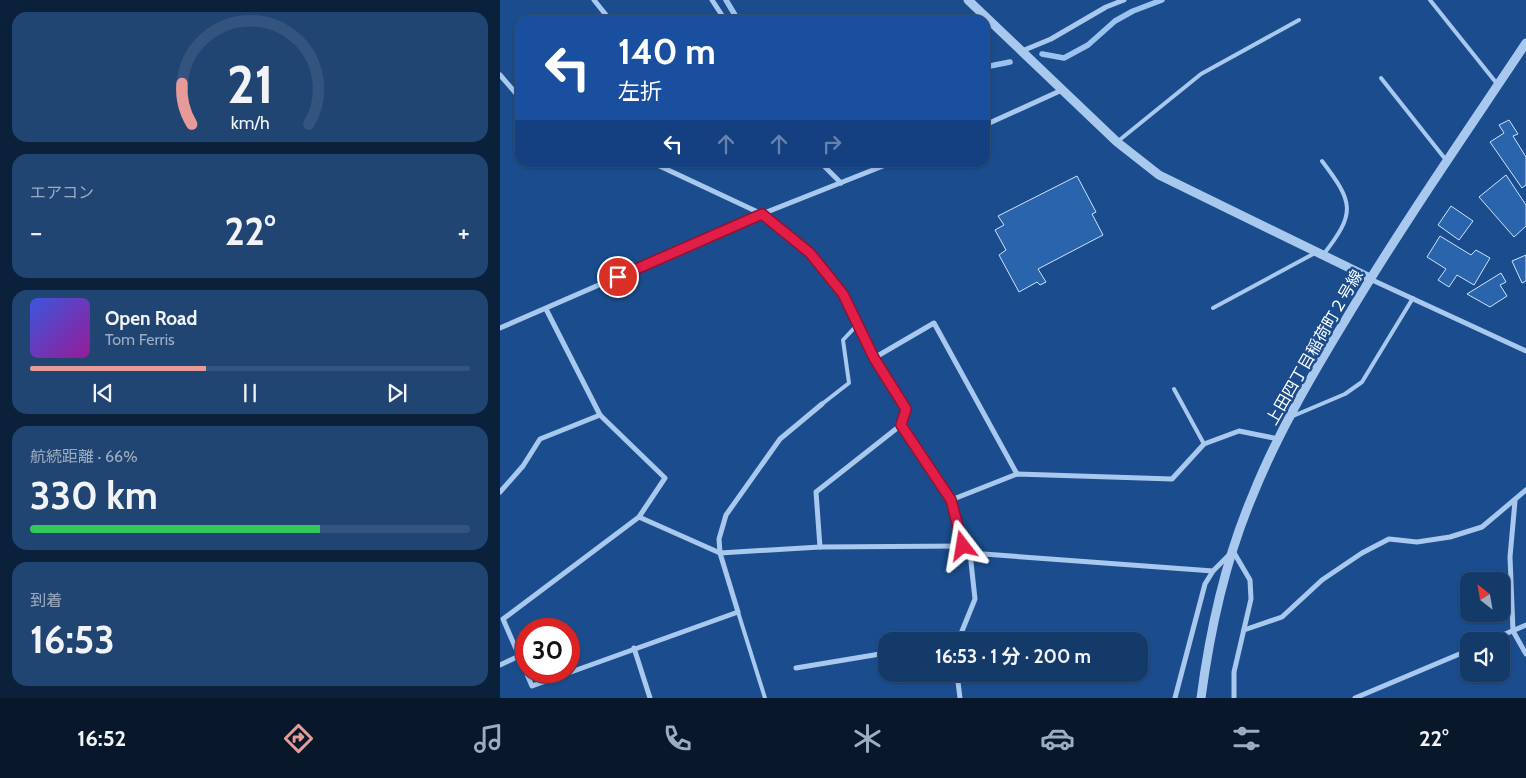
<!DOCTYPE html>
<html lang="ja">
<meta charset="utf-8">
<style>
body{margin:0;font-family:Cabin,"Noto Sans JP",sans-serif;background:#214572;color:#f1f3f6;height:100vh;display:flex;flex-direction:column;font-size:19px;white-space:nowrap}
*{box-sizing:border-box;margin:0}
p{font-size:16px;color:#9dadc1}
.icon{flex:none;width:28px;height:28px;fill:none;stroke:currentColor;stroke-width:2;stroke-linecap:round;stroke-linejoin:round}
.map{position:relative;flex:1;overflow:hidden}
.drawer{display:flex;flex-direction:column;gap:12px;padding:12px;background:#0b203a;width:500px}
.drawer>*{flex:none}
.guide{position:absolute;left:15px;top:15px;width:475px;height:152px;border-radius:15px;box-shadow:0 1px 4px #0004,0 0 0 1px #33547e;background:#1a4fa0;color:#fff;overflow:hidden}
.needle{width:32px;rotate:329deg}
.buttons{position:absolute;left:960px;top:572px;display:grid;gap:10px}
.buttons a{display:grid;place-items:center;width:50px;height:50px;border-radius:10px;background:#143a6a;box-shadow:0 1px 4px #0004,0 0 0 1px #33547e;font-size:25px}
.speed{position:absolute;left:15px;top:618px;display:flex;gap:10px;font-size:25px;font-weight:700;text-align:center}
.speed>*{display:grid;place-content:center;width:65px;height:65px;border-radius:50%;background:#143a6a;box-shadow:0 1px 4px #0004,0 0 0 1px #33547e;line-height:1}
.speed .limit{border:8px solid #d22;background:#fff;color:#111}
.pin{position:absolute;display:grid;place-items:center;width:42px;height:42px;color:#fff;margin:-21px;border:2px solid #fff;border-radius:50%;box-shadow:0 1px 5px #0007}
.me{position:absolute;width:55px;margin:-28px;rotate:346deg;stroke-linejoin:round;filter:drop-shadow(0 0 4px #0008)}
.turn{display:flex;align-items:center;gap:18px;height:105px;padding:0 20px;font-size:22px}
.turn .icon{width:65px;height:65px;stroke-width:2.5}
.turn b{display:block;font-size:35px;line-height:42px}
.lanes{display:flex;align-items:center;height:48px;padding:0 20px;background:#0003;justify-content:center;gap:25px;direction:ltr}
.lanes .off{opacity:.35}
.big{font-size:38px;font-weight:700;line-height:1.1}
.drawer .tile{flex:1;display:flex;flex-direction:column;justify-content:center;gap:8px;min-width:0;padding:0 18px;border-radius:15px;background:#214572}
.drawer .dial{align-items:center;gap:0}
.dial svg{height:130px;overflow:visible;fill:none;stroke:#33547e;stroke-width:7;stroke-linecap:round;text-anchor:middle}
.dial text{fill:#f1f3f6;stroke:none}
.song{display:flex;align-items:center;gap:15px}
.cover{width:60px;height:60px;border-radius:8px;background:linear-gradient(135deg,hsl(230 70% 55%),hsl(300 70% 35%))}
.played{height:5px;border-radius:2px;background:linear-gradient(90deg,#e69b98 40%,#33547e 40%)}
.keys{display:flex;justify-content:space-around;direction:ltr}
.heat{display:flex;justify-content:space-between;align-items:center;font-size:28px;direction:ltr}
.charge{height:8px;border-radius:4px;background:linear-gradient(90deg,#34c759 66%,#33547e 0)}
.trip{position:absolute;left:378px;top:632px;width:270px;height:50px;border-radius:15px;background:#143a6a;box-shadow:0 1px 4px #0004,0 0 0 1px #33547e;font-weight:700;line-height:50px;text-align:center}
.menu{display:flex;height:80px;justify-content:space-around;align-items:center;background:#08172a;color:#9dadc1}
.menu .icon{width:35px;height:35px}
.menu .active{color:#e69b98}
.menu b{font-size:22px;color:#f1f3f6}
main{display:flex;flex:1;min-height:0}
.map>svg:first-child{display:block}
</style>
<main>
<section class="drawer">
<div class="tile dial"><svg viewBox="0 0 100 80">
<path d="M14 69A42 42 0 1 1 86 69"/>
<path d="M14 69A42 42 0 0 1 8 44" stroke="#e69b98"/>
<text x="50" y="56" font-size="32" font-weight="700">21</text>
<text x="50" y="72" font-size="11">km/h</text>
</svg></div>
<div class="tile"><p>エアコン</p>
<div class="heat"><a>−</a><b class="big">22°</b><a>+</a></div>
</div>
<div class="tile">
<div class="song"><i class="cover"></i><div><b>Open Road</b><p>Tom Ferris</p></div></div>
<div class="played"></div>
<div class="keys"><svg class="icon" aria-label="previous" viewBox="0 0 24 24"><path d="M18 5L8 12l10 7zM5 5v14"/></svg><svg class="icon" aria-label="pause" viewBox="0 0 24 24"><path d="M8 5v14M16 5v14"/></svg><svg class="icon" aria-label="next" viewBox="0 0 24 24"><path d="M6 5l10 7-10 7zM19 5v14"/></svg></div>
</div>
<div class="tile"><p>航続距離 · 66%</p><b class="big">330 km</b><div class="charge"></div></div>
<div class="tile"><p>到着</p><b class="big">16:53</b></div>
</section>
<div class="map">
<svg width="1026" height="698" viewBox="0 0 1026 698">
<rect width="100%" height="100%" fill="#1b4d8e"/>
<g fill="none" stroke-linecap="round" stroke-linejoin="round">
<g stroke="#9cc2f0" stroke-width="5.5">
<path d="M226,0L238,20"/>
<path d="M542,54L564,58L588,45L615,21L633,11L662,0"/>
<path d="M485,67L510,62"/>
</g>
</g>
<g fill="#2a64ac" stroke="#cfe2fa">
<path d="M1009,120L1018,134L1013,136L1026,157V185L1022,188L990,142L1004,133L999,125Z"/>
<path d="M1006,175L1026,205V226L1014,237L979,197Z"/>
<path d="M577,176L596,212L592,214L603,235L538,269L546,282L540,285L537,282L519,292L499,255L506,250L495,230L504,225L498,216Z"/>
<path d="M951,206L973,221L959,240L938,225Z"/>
<path d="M940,236L971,255L976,250L990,258L974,285L957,275L949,287L938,280L946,269L927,257Z"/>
<path d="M1026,255V281L1022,283L1012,261Z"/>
<path d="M1001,273L1006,282L1000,285L1007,296L990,307L967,294Z"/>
</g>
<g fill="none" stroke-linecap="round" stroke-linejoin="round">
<g stroke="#a9c8ee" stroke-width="4">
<path d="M930,0L998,85"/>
<path d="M881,78L946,160"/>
<path d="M617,142L701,74L799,20"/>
<path d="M822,161C853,202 857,212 823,255"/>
<path d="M713,308L815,253"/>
<path d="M674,389L704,444"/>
<path d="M322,404L349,383L343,340L358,324"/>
<path d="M793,416L845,394L862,382L913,298"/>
<path d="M238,612L265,698"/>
</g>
<g stroke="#a9c8ee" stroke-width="5">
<path d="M94,0L110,20"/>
<path d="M212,0L225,20"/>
<path d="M522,51L551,39L606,7L624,0"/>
<path d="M0,75L20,98"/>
<path d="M485,125L562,90"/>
<path d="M151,162L262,214L310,253L343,294L374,358L406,409L401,425L451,500L463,546L470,553L475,599L458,641"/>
<path d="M320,162L341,183"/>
<path d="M870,279L1026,351"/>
<path d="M0,328L262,214L393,162"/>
<path d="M374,358L434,323L517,474"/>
<path d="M100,415L165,478L139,517L3,619L32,686L238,612L220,553L219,539L226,515L280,439L322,404"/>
<path d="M0,492L23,466L40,439L100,415L46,309"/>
<path d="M451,500L517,474L672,479L704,444L739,431L779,439"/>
<path d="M1015,501L1010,557L1013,631L1026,654"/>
<path d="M139,517L220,553L320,547L463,546"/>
<path d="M320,547L316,492L401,425"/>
<path d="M470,553L713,571"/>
<path d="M744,630L782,617L822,580L862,553L889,539L917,542L950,537L982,527L1026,490"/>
<path d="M989,641L1026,625"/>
<path d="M134,648L150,698"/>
<path d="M0,665L19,656"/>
<path d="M296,668L386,653"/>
<path d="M457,674L460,698"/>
<path d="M675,698L705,584L713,571L733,551L750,580L751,599L734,672V698"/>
<path d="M855,698L969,650"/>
</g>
<g stroke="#a9c8ee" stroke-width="9">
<path d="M468,0L617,142L659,175L870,278"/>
<path d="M701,698C710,630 725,561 752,497C776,437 809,380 843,324C900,228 964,136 1026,43"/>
</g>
</g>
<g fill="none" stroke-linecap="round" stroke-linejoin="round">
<g stroke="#92132f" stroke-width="12">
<path id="route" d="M118,277L262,214L310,253L343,294L374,358L406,409L401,425L451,500L463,546"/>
</g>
<use href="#route" stroke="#e11d48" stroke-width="9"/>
</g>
<g text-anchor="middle" stroke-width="5" stroke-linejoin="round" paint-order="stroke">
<g font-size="16" fill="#fff" stroke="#1b4d8e">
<text transform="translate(814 347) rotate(-60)" y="6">上田四丁目稲荷町２号線</text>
</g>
</g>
</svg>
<div class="buttons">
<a><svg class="needle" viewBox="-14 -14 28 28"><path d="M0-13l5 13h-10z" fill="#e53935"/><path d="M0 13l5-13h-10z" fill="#9dadc1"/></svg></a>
<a><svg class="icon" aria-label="sound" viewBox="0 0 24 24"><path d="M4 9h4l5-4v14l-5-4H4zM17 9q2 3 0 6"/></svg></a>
</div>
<div class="speed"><div class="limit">30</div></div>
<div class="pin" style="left:118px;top:277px;background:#d93025"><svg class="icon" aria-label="arrive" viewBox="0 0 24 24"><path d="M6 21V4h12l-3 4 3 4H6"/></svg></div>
<svg class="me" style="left:463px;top:546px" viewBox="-20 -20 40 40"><path d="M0-17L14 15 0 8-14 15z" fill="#e11d48" stroke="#fff" stroke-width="4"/></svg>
<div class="trip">16:53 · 1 分 · 200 m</div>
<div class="guide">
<div class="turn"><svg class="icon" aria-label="left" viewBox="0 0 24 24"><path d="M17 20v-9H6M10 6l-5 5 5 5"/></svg><div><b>140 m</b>左折</div></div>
<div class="lanes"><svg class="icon" aria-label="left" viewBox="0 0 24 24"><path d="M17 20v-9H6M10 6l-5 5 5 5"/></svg><svg class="icon off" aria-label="ahead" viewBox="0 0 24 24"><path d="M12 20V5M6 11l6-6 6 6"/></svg><svg class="icon off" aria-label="ahead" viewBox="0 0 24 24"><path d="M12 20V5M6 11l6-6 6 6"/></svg><svg class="icon off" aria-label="right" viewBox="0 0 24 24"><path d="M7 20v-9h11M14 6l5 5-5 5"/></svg></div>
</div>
</div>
</main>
<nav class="menu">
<b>16:52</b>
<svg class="icon active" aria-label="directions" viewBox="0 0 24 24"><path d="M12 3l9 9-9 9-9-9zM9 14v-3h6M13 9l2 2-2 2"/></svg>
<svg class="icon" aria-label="music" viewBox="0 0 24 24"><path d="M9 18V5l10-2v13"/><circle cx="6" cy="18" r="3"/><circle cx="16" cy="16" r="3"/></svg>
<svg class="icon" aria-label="phone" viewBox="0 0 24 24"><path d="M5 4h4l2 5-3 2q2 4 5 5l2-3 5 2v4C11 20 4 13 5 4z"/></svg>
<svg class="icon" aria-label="climate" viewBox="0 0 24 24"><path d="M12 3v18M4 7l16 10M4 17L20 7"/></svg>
<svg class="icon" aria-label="car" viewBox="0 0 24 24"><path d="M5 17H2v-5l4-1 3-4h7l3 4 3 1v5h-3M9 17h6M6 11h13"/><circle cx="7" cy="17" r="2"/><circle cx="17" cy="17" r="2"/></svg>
<svg class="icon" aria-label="filters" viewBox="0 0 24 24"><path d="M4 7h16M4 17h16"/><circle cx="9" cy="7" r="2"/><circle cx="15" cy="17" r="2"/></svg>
<b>22°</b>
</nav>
